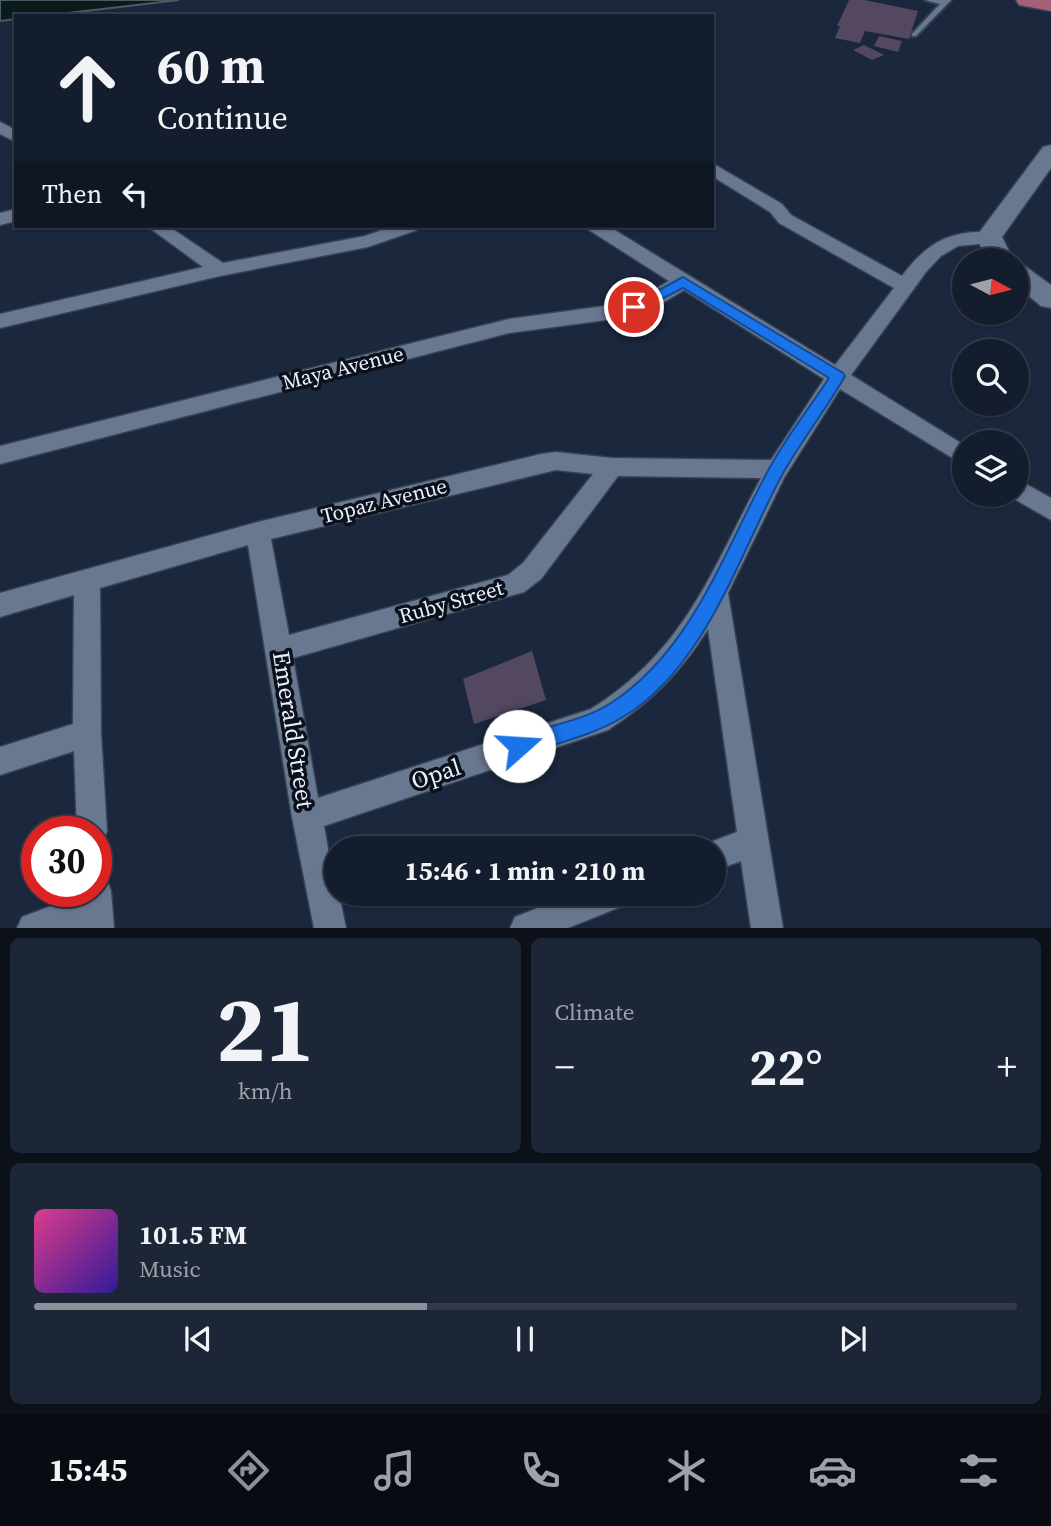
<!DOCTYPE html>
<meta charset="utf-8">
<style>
body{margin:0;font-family:"Source Serif 4",serif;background:#1d2636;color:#f1f3f6;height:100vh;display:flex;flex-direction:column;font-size:26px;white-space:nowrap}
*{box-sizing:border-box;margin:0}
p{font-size:23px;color:#9da2aa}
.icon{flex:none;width:38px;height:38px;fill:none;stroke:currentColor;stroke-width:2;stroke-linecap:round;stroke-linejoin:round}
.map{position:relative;height:928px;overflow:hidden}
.details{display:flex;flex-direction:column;gap:10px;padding:10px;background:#0b1019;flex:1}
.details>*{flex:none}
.guide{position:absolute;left:14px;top:14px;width:700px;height:214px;border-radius:0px;box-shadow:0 2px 5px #0004,0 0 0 2px #333b4a;background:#141d2e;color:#f1f3f6;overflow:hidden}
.needle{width:46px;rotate:97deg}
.tools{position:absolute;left:952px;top:248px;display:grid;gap:14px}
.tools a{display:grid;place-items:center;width:77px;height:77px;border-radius:50%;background:#141d2e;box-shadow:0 2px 5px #0004,0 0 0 2px #333b4a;font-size:35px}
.speed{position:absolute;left:21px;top:816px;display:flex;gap:14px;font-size:35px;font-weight:700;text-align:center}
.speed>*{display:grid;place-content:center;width:91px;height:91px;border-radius:50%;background:#141d2e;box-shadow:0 2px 5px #0004,0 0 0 2px #333b4a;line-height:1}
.speed .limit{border:10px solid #d22;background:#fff;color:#111}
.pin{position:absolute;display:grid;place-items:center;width:60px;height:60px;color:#fff;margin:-30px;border:4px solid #fff;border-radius:50%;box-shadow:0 2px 7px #0007}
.me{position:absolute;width:77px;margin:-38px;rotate:71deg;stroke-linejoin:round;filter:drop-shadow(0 0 5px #0008)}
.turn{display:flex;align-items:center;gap:24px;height:147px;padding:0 28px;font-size:32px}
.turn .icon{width:91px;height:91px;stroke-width:2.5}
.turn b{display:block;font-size:49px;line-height:60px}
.then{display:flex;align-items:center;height:66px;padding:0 28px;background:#0003;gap:14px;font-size:26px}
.big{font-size:52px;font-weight:700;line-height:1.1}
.details .widget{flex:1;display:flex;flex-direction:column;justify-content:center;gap:10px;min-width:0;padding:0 24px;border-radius:10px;background:#1d2636}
.details .dial{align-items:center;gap:0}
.dial b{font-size:91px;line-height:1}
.song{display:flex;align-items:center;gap:21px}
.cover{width:84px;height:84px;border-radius:10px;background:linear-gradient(135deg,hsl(330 70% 55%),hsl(250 70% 35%))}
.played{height:7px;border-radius:4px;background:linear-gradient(90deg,#8c9099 40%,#333b4a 40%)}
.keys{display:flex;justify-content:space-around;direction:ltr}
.heat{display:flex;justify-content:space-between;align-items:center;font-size:38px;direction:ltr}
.details .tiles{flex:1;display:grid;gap:10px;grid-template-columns:1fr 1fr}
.widget:last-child{grid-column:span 2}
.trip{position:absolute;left:324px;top:836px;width:402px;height:70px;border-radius:35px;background:#141d2e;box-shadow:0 2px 5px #0004,0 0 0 2px #333b4a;font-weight:700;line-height:70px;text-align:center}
.menu{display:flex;height:112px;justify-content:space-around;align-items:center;background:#080c12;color:#9da2aa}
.menu .icon{width:49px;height:49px}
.menu .active{color:#8c9099}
.menu b{font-size:32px;color:#f1f3f6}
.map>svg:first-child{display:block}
</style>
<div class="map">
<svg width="1051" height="928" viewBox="0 0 1051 928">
<rect width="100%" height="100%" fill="#1b273d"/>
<path fill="#0a1b1c" stroke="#4d5b60" stroke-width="2" d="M0,0H179L43,16H16V19L0,21Z"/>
<g fill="#544860">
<path d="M849,0H864L918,11L909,39L865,31L860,43L835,38L840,26H837Z"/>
<path d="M879,36L902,41L898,52L874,46Z"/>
<path d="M864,45L884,55L872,60L853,50Z"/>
<path d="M532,651L546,700L474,724L463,679Z"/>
</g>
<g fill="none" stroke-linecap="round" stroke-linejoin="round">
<g stroke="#374253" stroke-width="4">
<path id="lane" d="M925,0H951L916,36H912V34L940,4Z"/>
</g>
<g stroke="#374253" stroke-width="3">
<g id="street">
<path d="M0,122L16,130V142L0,134Z"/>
<path d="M712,163L782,204L791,215L902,276C923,248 943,233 978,232C987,231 993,230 998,237L989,243L958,246L941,256L926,272L851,375L964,445V465L840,389L784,478L728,593L783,928H751L741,861L714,871V849H702L703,845L737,832L708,629C680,673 652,701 608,730L324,826L336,894H339L346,928H314L292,817L248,545L100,588L101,733L107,831L103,842L96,844V831H77L74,751L0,775V747L73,724L74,595L0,617V593L258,522L541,454L556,452L612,458L771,460L824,379L684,290L659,305L621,318L509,333L0,464V446L509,319L619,304L645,295L669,281L589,230L586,226H608L835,365L894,288L779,223L770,212L712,176ZM556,470L593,474L523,563L508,575L289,635L271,539ZM618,476L761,478C711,571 686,650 591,709L318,798L293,658L524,592L541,579Z"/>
<path d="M16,209V221L0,225V213Z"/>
<path d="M147,226H168L223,263L365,236L393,226H420L417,230L368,247L220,276L0,328V314L203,267Z"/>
<path d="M1017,479L1051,498V520L1009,496L1017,495Z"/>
<path d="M96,876L107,880L111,891L114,928H17L22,917L81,895V891H96Z"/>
<path d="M573,894H629L625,905L568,928H510L515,917Z"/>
</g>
</g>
<g stroke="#374253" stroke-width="3">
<g id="secondary">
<path d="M1051,145V168L1002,237L1014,261H988L976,237L1043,147Z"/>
<path d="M1017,264L1026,267L1051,285V308L1041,306L1017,286Z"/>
</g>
</g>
<g stroke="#374253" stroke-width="3">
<path id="primary" d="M1016,0H1051V11L1019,5Z"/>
</g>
<use href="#lane" fill="#697891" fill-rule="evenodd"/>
<use href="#street" fill="#697891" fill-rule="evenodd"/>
<use href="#secondary" fill="#697891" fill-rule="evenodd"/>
<use href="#primary" fill="#a46176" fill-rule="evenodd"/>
</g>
<path fill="#1a73e8" stroke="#114b97" stroke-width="2" d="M683,277L843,373L845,376C826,410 801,441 782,475C739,555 705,668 623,717C592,736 553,744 519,756L512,753L509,746L512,739C543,726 582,722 611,703C693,650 725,548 770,467C787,436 810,407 829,378L683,288L638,311H629L627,307Z"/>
<g text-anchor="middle" stroke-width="7" stroke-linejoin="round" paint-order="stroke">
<g font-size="21" fill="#e8f1ff" stroke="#0b101a">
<text transform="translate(343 368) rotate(-14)" y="7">Maya Avenue</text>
<text transform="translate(384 501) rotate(-14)" y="7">Topaz Avenue</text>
<text transform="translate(451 602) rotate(-16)" y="7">Ruby Street</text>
</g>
<g font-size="24" fill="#e8f1ff" stroke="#0b101a">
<text transform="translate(293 730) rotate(81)" y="8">Emerald Street</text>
<text transform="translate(436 774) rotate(-18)" y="8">Opal</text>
</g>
</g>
</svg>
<div class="tools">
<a><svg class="needle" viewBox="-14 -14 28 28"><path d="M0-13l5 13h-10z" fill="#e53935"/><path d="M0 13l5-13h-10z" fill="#9da2aa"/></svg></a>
<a><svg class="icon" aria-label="search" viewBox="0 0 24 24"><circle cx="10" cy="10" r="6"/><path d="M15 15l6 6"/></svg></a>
<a><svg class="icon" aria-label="layers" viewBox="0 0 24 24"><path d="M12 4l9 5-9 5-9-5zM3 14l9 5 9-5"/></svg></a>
</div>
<div class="speed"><div class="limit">30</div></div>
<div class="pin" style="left:634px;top:307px;background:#d93025"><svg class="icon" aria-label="arrive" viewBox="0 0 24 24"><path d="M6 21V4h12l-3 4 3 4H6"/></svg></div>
<svg class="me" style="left:519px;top:746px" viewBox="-20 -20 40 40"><circle r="19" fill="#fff"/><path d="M0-13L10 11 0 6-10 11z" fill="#1a73e8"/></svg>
<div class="trip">15:46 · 1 min · 210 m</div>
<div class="guide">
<div class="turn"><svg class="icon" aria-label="ahead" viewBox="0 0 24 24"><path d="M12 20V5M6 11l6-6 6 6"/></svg><div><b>60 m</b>Continue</div></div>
<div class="then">Then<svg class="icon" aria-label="left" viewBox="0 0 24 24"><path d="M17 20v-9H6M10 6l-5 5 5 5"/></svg></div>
</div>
</div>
<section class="details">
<div class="tiles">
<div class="widget dial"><b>21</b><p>km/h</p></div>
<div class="widget"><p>Climate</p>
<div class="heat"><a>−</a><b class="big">22°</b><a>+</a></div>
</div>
<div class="widget">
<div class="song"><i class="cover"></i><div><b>101.5 FM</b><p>Music</p></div></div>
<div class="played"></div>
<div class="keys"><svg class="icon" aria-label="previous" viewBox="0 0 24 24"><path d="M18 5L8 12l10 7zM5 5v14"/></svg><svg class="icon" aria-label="pause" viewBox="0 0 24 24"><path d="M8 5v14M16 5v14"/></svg><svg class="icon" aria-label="next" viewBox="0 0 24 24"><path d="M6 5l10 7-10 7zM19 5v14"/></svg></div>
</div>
</div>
</section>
<nav class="menu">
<b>15:45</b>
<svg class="icon active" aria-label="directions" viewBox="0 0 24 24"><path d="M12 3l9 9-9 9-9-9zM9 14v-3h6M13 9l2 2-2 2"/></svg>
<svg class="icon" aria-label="music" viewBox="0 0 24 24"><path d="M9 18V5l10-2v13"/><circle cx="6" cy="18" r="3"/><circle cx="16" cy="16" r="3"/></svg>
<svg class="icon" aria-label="phone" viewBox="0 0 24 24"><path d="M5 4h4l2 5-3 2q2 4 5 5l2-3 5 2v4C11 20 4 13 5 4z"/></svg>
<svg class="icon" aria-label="climate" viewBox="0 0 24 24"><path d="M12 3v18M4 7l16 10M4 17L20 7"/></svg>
<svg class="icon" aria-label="car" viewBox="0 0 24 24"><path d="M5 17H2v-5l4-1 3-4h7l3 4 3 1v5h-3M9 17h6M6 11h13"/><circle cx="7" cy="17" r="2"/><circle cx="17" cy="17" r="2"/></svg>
<svg class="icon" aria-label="filters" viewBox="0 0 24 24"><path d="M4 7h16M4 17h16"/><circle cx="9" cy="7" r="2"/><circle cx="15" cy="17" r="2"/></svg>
</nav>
